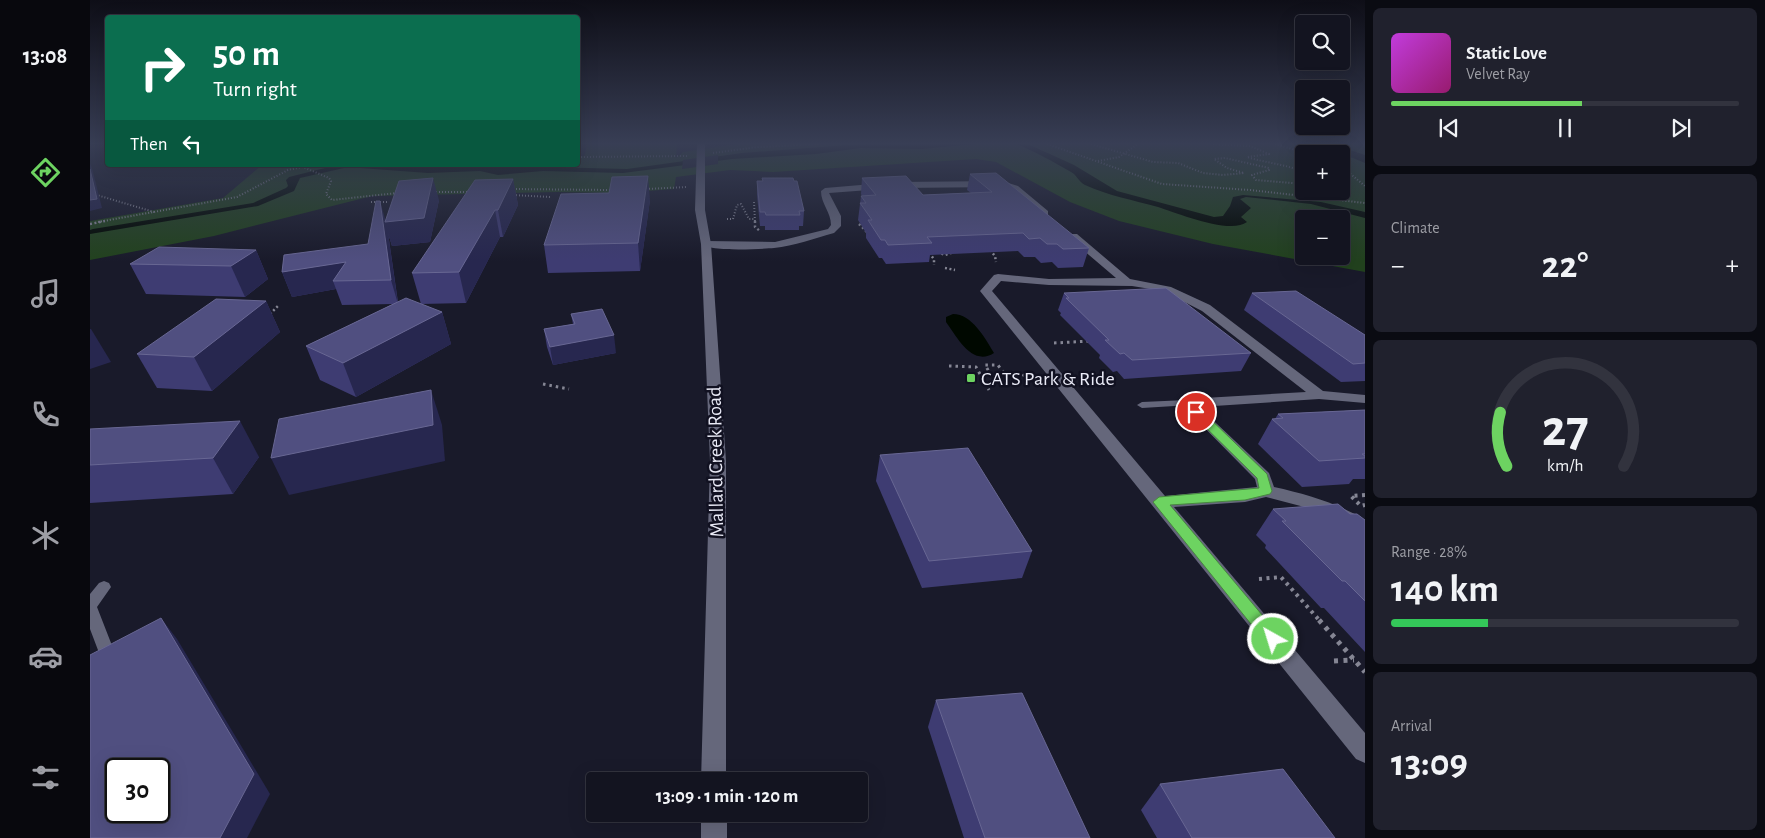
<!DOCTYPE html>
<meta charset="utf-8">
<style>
body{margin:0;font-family:"Alegreya Sans",sans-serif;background:#20212d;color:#f1f3f6;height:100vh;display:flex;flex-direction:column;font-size:19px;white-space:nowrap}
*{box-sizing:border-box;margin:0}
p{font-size:16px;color:#9d9ea5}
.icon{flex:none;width:28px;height:28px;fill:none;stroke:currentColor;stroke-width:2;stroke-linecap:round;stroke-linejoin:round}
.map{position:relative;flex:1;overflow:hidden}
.panel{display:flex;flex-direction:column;gap:8px;padding:8px;background:#0a0b12;width:400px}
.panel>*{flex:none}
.hud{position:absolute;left:15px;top:15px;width:475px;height:152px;border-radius:5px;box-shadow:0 5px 20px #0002,0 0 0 1px #32333e;background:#0b6e4f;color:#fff;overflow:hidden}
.buttons{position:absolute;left:1205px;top:15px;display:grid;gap:10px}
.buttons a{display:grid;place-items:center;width:55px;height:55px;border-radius:5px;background:#131420;box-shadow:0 5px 20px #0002,0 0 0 1px #32333e;font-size:25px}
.speed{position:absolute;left:15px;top:758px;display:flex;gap:10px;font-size:25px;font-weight:700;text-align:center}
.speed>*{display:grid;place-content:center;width:65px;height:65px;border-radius:50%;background:#131420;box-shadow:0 5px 20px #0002,0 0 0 1px #32333e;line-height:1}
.speed .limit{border:2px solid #111;border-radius:8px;background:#fff;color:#111}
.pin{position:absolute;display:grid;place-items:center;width:42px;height:42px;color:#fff;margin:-21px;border:2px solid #fff;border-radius:50%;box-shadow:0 1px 5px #0007}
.me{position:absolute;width:55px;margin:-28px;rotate:321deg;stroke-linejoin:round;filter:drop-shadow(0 0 4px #0008)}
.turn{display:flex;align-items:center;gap:18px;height:105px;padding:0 25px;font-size:22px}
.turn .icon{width:65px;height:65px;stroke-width:2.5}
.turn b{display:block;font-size:35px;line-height:42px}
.then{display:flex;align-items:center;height:48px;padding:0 25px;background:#0003;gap:10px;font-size:19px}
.big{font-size:38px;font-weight:700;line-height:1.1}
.panel .tile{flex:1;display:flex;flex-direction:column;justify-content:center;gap:8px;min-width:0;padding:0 18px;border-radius:8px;background:#20212d}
.panel .dial{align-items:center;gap:0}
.dial svg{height:130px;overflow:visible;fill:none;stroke:#32333e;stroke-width:7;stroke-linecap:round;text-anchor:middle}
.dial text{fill:#f1f3f6;stroke:none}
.song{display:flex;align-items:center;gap:15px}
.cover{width:60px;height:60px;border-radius:8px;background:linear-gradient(135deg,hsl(290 70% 55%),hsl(320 70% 35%))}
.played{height:5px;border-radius:2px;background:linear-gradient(90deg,#6dd361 55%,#32333e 55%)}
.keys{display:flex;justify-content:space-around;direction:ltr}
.heat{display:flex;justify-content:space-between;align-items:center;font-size:28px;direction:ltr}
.charge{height:8px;border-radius:4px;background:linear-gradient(90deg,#34c759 28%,#32333e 0)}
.trip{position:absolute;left:496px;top:772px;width:282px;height:50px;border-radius:5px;background:#131420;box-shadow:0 5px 20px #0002,0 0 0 1px #32333e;font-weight:700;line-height:50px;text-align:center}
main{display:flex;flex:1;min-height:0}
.tab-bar{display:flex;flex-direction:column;width:90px;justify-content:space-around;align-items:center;background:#08080d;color:#9d9ea5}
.tab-bar .icon{width:35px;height:35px}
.tab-bar .selected{color:#6dd361}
.tab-bar b{font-size:22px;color:#f1f3f6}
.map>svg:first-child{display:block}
</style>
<main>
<nav class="tab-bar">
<b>13:08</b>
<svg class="icon selected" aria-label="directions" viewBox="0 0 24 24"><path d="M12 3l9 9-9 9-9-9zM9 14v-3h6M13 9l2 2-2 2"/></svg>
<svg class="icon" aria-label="music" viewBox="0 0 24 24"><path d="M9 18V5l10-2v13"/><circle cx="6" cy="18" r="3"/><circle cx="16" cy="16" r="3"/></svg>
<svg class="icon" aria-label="phone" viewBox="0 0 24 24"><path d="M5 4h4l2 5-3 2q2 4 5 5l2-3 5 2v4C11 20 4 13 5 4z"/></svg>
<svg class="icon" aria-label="climate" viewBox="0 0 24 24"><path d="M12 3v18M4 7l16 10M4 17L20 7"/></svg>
<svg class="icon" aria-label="car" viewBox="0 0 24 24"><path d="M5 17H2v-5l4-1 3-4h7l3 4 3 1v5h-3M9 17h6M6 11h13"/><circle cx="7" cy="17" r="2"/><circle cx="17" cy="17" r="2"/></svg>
<svg class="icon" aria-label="filters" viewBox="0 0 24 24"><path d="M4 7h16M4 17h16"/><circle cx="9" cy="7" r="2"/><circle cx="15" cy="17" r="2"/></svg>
</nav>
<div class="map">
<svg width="1275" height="838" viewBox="0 0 1275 838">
<rect width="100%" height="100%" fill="#191a2a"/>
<path fill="#22421e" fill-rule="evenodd" d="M498,144H587L586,158L593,152L647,144H1275V272L1123,244L1029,221L980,202L906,162L886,159L683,172L640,170L586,177L584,189L529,193L469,192L282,196L124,236L0,260V221L133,198L172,165H488V156H494ZM1214,154H1251V191H1214ZM1214,219H1251V256H1214Z"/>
<g fill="#000800">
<path d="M885,144L832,149L771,148L726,154L642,159L533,173L453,171L408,175L390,171L338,173L270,168H254L210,178L204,191L168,206L0,234V230L3,229L163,203L196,188L198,186L196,180L199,177L247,165H303L353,168L413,166L537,169L652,153L756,145Z"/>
<path d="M926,144L940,145L984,165L1027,191L1124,217L1133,216L1140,206L1143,197L1153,195L1231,202L1275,212V218L1221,204L1156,197L1150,199L1161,208L1151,217L1157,222C1140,235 1087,213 1068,207C1043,200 1019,196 995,185C988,181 987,175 981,172C964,162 944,151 926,144Z"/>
<path d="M1229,144H1242L1275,155V163Z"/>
<path d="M863,314C882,314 895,338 904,353C882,367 867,337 856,322V317Z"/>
</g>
<path fill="#191a2a" d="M628,155V164L592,169L593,160Z"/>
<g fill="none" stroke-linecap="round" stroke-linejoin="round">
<path stroke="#000800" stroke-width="4" d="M16,144L18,145"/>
<g stroke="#858694" stroke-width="2" stroke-dasharray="1 2" stroke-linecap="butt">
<path d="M957,144L1072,184L1160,190L1275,203"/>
<path d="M1001,144L1063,162L1088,163L1113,173L1133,175L1154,173L1137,168L1124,159L1135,158L1179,168V170L1162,175L1166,180L1214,184"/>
<path d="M1120,144L1160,146L1179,154L1157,157C1176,163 1195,164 1214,172"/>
<path d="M1185,144L1219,154"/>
<path d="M623,153L667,147L729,144"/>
<path d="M488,157L597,156"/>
<path d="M1008,161L1029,157L1048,144"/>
<path d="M1251,166L1275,186"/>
<path d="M197,170L213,167L239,178L241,181L236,194L242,200L307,193"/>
<path d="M423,189L522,190"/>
<path d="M556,189L597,187"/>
<path d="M343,192H380"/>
<path d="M0,193L64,212"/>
<path d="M423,195L460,197"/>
<path d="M281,202H299"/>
<path d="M664,202L665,222"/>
<path d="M637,219H643L647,205L651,204L659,219H665"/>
<path d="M8,222L147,197L198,170"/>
</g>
<g stroke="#858694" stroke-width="2.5" stroke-dasharray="2 2.5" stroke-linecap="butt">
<path d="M665,221V227L670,231"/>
<path d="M0,224L15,221"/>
<path d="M769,224L778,233"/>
<path d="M852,249L861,253L855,255L848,252Z"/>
<path d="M900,250L905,256L906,262"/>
<path d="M839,253L844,259V265"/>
<path d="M855,268L865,270"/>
<path d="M180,314L188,306"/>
</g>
<g stroke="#858694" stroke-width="3" stroke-dasharray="2.5 4" stroke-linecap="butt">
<path d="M964,343L1001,341"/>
<path d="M859,366L886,367L899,390"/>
<path d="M895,383H906L895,365H908C916,377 922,381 937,380L932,373H940"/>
<path d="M453,384L479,389"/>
</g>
<g stroke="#858694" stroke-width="4" stroke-dasharray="3 4.5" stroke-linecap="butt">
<path d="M1275,495L1261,496L1271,506L1275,505"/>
<path d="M1169,579L1191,577L1230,621"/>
</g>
<g stroke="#858694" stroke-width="5" stroke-dasharray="4 5.5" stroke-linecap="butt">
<path d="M1229,620L1275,672"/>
<path d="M1244,661L1264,660"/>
</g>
<g fill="#65677b" fill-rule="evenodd">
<path d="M1097,400L1101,401L1102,403L1101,405L1052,408L1047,405L1052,402Z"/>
<path d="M14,581L19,583L21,587L7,607L28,661L26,666L20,668L14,666L0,629V594L9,583Z"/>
</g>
<g fill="#65677b" fill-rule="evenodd">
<path d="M912,181L928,186L958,211V215H952L922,190L911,187L806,188L739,193L751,216V226L744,233C725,238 704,246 684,248C670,249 620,252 611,244L616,241L685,242L738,229L741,225C741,212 731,204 731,191L735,188L806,182Z"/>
<path d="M979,234H987L1040,279L1081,287L1120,305L1233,391L1275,395V403L1229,399L1109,407L1179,473L1184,487C1216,494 1247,503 1275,520V536L1222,509L1176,497L1155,502L1084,507L1275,733V763L1266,759L890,291L904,275L908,274L959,279L1026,278L979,238ZM911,281L959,285L1042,286L1073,291L1112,311L1216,392L1097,399L1090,403L1165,479L1167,487L1075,496L902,291Z"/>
</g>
<g fill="#65677b" fill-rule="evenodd">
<path d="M607,144H615V210L621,244L636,461V781H611L620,461L611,244L605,210Z"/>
<rect x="611" y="814" width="26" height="24"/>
</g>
</g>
<g fill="#3e3c72">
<path d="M880,174L999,248L993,267L968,268L962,262L951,263L945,257H934L928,251L840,255L839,262L796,264L792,258H789L776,238V233L768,220L771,196H772L771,194L772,178L833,195L881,193L877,190Z"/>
<path d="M672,178L714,211L713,226H709V230H675V226H670L667,195V181H672Z"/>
<path d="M423,179L428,205L413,237H410L376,303L331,304L322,273Z"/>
<path d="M349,200L340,242L302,246L298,233L308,302L352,312L361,344L266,397L230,380L216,346L303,304L252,305L246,289L202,297L192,272L278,244L296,220Z"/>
<path d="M560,200L550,271L458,273L454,245Z"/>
<path d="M166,250L178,279L155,297L56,294L40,264Z"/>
<path d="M974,293L1161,353L1151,371L1034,379L1027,371L1023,372L1009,358L1010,355L970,315L971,313L968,310Z"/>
<path d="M1162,293L1275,335V381L1251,382L1154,310Z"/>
<path d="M176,301L190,332L122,391L67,388L47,354Z"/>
<path d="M481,314L526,353L463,365L457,347L454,329L483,324Z"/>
<path d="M1275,410V479H1263L1259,484L1212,487L1168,444L1182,419H1185L1188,414Z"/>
<path d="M0,429L169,457L143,494L0,503Z"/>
<path d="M790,455L942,551L932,578L832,588L786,481Z"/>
<path d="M1183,509L1260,514L1275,520V652L1234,608H1231L1175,548L1176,545L1166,535Z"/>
<path d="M846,700L1000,838H874L838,727Z"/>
<path d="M1070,784L1245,838H1067L1051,810Z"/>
</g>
<g fill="#27274f">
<path d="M0,164L2,168L12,208L0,211Z"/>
<path d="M558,176L560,200L550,271L548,243Z"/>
<path d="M343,178L349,200L340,242L302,246L298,233L308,304L301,280L290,201L296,222Z"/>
<path d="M423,179L428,205L413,237L408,210Z"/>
<path d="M405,210L410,237L376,303L369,272Z"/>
<path d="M166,250L178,279L155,297L141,266Z"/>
<path d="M256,262L243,281L246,289L202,297L192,272Z"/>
<path d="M176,301L190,332L122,391L104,357Z"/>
<path d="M352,312L361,344L266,397L253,363Z"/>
<path d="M0,329H1L21,362L0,369Z"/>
<path d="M524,335L526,353L463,365L460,347Z"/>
<path d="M341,390L352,425L355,461L199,495L181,458Z"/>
<path d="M150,421L169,457L143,494L123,458Z"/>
<path d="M71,618L87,639L180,794L157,838H130Z"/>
</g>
<g fill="#504f80" stroke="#686793" fill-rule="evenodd">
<path d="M0,169L7,199L0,200Z"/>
<path d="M906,173L999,248L973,249L967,244H957L950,238L939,239L933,233L837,237L842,243L798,245L795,240H791L778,220H782L770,203H776L771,196L786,195L772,178L816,176L833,195L902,192L880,174Z"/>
<path d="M558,176L548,243L454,245L471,194L519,193L522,177Z"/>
<path d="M343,178L334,218L295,222L309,181Z"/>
<path d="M672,178H703L704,181H707L714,211H709L710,215H676L675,212H670L667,181H673Z"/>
<path d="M423,179L408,210H405L369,272L322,273L385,180Z"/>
<path d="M286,201H290L301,280L243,281L256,262L192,272L194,255L278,244Z"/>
<path d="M69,247L166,250L141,266L40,264Z"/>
<path d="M1076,288L1161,353L1042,360L1034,353L1030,354L1015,340H1019L976,298H979L974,293Z"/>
<path d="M1206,291L1275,335V363L1263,364L1162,293Z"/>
<path d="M316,298L352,312L253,363L216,346Z"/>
<path d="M126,299L176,301L104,357L47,354Z"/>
<path d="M512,309L524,335L460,347L454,329L485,324L481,314Z"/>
<path d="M341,390L343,425L181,458L189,419Z"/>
<path d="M1275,410V454H1272L1275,456V458L1229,461L1182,419L1193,418L1188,414Z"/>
<path d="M150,421L123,458L0,465V429Z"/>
<path d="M878,448L942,551L839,561L790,455Z"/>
<path d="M1248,504L1260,514H1267L1275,520V601L1255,581H1252L1192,521H1196L1183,509Z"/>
<path d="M71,618L164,774L130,838H0V655ZM26,769H69V811H26Z"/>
<path d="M932,693L1000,838H895L846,700Z"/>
<path d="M1193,769L1245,838H1102L1070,784Z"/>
</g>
<linearGradient id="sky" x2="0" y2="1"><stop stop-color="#0e0e17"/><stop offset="0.55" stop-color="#383e55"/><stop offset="1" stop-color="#383e55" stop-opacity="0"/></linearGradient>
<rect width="1275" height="261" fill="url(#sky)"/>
<path fill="#6dd361" stroke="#47893f" d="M1106,408L1110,409L1177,474L1182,491L1180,494L1155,500L1080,505L1188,634L1191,639L1188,644L1183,646L1177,644L1063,502L1069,497L1169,488L1167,478L1102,414L1100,412Z"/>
<rect fill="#6dd361" stroke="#111121" stroke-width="2" x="876" y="373" width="10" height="10" rx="2.5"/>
<g text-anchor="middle" stroke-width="5" stroke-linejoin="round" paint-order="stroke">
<g font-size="20" fill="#eaebf7" stroke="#111121" text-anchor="start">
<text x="891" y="385">CATS Park &amp; Ride</text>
</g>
<g font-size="20" fill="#eaebf7" stroke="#111121">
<text transform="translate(625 462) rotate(-91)" y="7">Mallard Creek Road</text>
</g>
</g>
</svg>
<div class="buttons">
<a><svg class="icon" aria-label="search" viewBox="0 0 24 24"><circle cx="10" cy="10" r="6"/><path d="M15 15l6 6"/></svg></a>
<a><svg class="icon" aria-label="layers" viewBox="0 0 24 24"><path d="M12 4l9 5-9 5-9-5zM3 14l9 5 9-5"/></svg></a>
<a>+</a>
<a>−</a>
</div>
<div class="speed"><div class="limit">30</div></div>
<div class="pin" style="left:1106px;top:412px;background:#d93025"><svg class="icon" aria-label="arrive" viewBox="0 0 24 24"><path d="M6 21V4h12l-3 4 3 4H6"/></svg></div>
<svg class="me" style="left:1183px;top:639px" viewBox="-20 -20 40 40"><circle r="17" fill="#6dd361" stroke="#fff" stroke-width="3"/><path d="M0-11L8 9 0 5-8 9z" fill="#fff"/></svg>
<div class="trip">13:09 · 1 min · 120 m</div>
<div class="hud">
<div class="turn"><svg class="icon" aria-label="right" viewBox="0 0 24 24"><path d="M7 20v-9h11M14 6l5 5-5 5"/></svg><div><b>50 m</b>Turn right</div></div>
<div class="then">Then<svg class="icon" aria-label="left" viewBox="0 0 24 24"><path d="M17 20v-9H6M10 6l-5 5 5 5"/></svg></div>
</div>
</div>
<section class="panel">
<div class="tile">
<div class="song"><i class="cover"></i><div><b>Static Love</b><p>Velvet Ray</p></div></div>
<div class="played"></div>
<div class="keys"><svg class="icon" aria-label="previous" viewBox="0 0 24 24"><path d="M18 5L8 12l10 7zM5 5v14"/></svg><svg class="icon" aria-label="pause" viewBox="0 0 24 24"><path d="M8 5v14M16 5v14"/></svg><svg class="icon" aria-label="next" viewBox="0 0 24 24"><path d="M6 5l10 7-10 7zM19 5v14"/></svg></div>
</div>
<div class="tile"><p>Climate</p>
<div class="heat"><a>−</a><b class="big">22°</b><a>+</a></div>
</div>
<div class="tile dial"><svg viewBox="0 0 100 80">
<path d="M14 69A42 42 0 1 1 86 69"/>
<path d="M14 69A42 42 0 0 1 10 36" stroke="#6dd361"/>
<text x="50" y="56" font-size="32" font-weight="700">27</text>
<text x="50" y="72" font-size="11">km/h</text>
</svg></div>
<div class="tile"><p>Range · 28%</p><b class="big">140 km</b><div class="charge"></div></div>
<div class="tile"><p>Arrival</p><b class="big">13:09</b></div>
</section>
</main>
